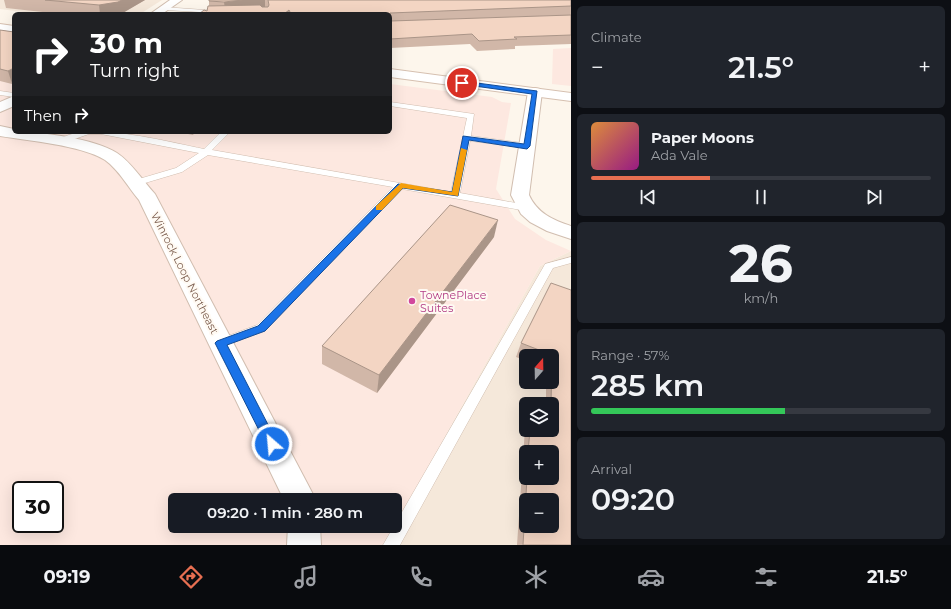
<!DOCTYPE html>
<meta charset="utf-8">
<style>
body{margin:0;font-family:Montserrat,sans-serif;background:#20242c;color:#f1f3f6;height:100vh;display:flex;flex-direction:column;font-size:15px;white-space:nowrap}
*{box-sizing:border-box;margin:0}
p{font-size:13px;color:#9ea1a6}
.icon{flex:none;width:22px;height:22px;fill:none;stroke:currentColor;stroke-width:2;stroke-linecap:round;stroke-linejoin:round}
.map{position:relative;flex:1;overflow:hidden}
.drawer{display:flex;flex-direction:column;gap:6px;padding:6px;background:#0d0f14;width:380px}
.drawer>*{flex:none}
.guide{position:absolute;left:12px;top:12px;width:380px;height:122px;border-radius:6px;box-shadow:0 4px 16px #0002;background:#202124;color:#fff;overflow:hidden}
.needle{width:26px;rotate:20deg}
.controls{position:absolute;left:519px;top:349px;display:grid;gap:8px}
.controls a{display:grid;place-items:center;width:40px;height:40px;border-radius:6px;background:#171b24;box-shadow:0 4px 16px #0002;font-size:20px}
.speed{position:absolute;left:12px;top:481px;display:flex;gap:8px;font-size:20px;font-weight:700;text-align:center}
.speed>*{display:grid;place-content:center;width:52px;height:52px;border-radius:50%;background:#171b24;box-shadow:0 4px 16px #0002;line-height:1}
.speed .limit{border:2px solid #111;border-radius:6px;background:#fff;color:#111}
.pin{position:absolute;display:grid;place-items:center;width:34px;height:34px;color:#fff;margin:-17px;border:2px solid #fff;border-radius:50%;box-shadow:0 1px 4px #0007}
.me{position:absolute;width:44px;margin:-22px;rotate:333deg;stroke-linejoin:round;filter:drop-shadow(0 0 3px #0008)}
.turn{display:flex;align-items:center;gap:14px;height:84px;padding:0 12px;font-size:18px}
.turn .icon{width:52px;height:52px;stroke-width:2.5}
.turn b{display:block;font-size:28px;line-height:34px}
.then{display:flex;align-items:center;height:38px;padding:0 12px;background:#0003;gap:8px;font-size:15px}
.big{font-size:30px;font-weight:600;line-height:1.1}
.drawer .widget{flex:1;display:flex;flex-direction:column;justify-content:center;gap:6px;min-width:0;padding:0 14px;border-radius:6px;background:#20242c}
.drawer .dial{align-items:center;gap:0}
.dial b{font-size:52px;line-height:1}
.song{display:flex;align-items:center;gap:12px}
.cover{width:48px;height:48px;border-radius:6px;background:linear-gradient(135deg,hsl(30 70% 55%),hsl(310 70% 35%))}
.played{height:4px;border-radius:2px;background:linear-gradient(90deg,#e76f51 35%,#363941 35%)}
.keys{display:flex;justify-content:space-around;direction:ltr}
.heat{display:flex;justify-content:space-between;align-items:center;font-size:22px;direction:ltr}
.charge{height:6px;border-radius:3px;background:linear-gradient(90deg,#34c759 57%,#363941 0)}
.trip{position:absolute;left:168px;top:493px;width:234px;height:40px;border-radius:6px;background:#171b24;box-shadow:0 4px 16px #0002;font-weight:600;line-height:40px;text-align:center}
.tab-bar{display:flex;height:64px;justify-content:space-around;align-items:center;background:#090b0e;color:#9ea1a6}
.tab-bar .icon{width:28px;height:28px}
.tab-bar .on{color:#e76f51}
.tab-bar b{font-size:18px;color:#f1f3f6}
main{display:flex;flex:1;min-height:0}
.map>svg:first-child{display:block}
</style>
<main>
<div class="map">
<svg width="571" height="545" viewBox="0 0 571 545">
<rect width="100%" height="100%" fill="#fdf6ec"/>
<g fill="#f5e8da" fill-rule="evenodd">
<path d="M0,0H162L140,14H39L0,9Z"/>
<path d="M571,251V545H384L540,266ZM526,356H552V382H526ZM526,404H552V430H526ZM526,452H552V478H526ZM526,500H552V526H526Z"/>
</g>
<g fill="#fde8e0" fill-rule="evenodd">
<path d="M0,33L14,35V132H390V84L492,97L502,102L511,103L496,189L515,219L546,240L571,251L540,266L395,526V500H175V526H395L384,545H0ZM21,490H55V524H21Z"/>
<path d="M571,48V86L552,84L553,49Z"/>
</g>
<g fill="none" stroke-linecap="round" stroke-linejoin="round">
<g stroke="#d1beb0" stroke-width="1">
<g id="lane">
<path d="M163,7L232,12L235,14L165,10Z"/>
<path d="M0,91L14,93V97L0,95Z"/>
<path d="M390,102L474,114L471,136L530,144L531,146L527,148L470,141L460,193L527,205L532,208L527,211L402,189L265,331L221,347L217,346L215,343L217,340L257,325L393,187L208,155L182,172L135,186L130,183L132,181L176,168L199,153L101,134H89L60,144L56,142C81,118 172,143 204,149L221,132H230L212,150L451,192L467,118L390,106Z"/>
<path d="M571,257V263L553,268L400,545H383L544,266L545,264Z"/>
</g>
</g>
<g stroke="#d1beb0" stroke-width="2">
<g id="street">
<path d="M170,0H182L162,14H150Z"/>
<path d="M535,88L540,89L542,92L529,195C537,213 553,220 571,226V239L547,231L530,222L521,214L511,195L528,92L530,89Z"/>
<path d="M14,96V106L0,112V102Z"/>
<path d="M0,126L14,129V132C42,132 93,138 117,153C132,163 143,181 155,194L316,500H284L139,200C128,187 119,170 105,160C81,145 29,141 0,136Z"/>
<path d="M288,526H320L321,545H287Z"/>
</g>
</g>
<g stroke="#d6c0b0" stroke-width="2">
<g id="secondary">
<path d="M0,24L14,26V32L0,30Z"/>
<path d="M390,69L571,93V101L390,77Z"/>
</g>
</g>
<use href="#lane" fill="#fff" fill-rule="evenodd"/>
<use href="#street" fill="#fff" fill-rule="evenodd"/>
<use href="#secondary" fill="#fff" fill-rule="evenodd"/>
</g>
<g fill="#d1b7a8" fill-rule="evenodd">
<path d="M4,0H145L121,14H61L6,8Z"/>
<path d="M209,0H571V44L515,46V49L477,51L470,44L390,48V14H199L207,11L209,6Z"/>
<path d="M0,30L12,84L0,81Z"/>
<path d="M178,132H195L193,135Z"/>
<path d="M494,237L377,393L322,364V346Z"/>
<path d="M571,290V545H517L526,414V430H552V404H530L532,400L546,404V382H552V356H526V361L516,357L521,343ZM526,452H552V478H526Z"/>
</g>
<g fill="#aa9588">
<path d="M122,0H145L121,14H100L99,5Z"/>
<path d="M243,0H265V7L225,10L224,2Z"/>
<path d="M289,10L288,14H284Z"/>
<path d="M14,68V83L12,84L8,71Z"/>
<path d="M498,220L494,237L377,393L379,375Z"/>
</g>
<g fill="#f3d5c3" stroke="#aa9588" fill-rule="evenodd">
<path d="M45,0H122L118,2L99,5Z"/>
<path d="M209,0H243L224,2L209,1Z"/>
<path d="M268,0H571V6L390,13V14H291L289,10L284,14H199L204,10L207,11L208,6L260,5L262,7H268L269,5Z"/>
<path d="M390,14L391,21L571,15V35L514,37L517,39L479,41L472,34L390,39Z"/>
<path d="M0,30L14,32V68L8,71L0,69Z"/>
<path d="M450,205L498,220L379,375L322,346Z"/>
<path d="M551,283L571,290V545H523L527,478H552V452H528L530,430H552V404H551L552,355L521,343ZM526,500H552V526H526Z"/>
<path d="M532,400L548,404H531Z"/>
</g>
<path fill="#1a73e8" stroke="#114b97" d="M462,81L537,91L530,146L527,149L469,140L458,196L403,188L265,331L227,345L278,444L277,448L272,449L268,448L215,343L217,341L258,326L398,184L452,192L463,136L524,144L532,94L460,84Z"/>
<path fill="#f59e0b" d="M461,148L467,150L458,196L403,188L382,210H376V206L401,183L452,192Z"/>
<circle fill="#d1479c" stroke="#fffaf3" stroke-width="1.5" cx="412" cy="301" r="4"/>
<g text-anchor="middle" stroke-width="4" stroke-linejoin="round" paint-order="stroke">
<g font-size="11" fill="#7a5c4d" stroke="#fffaf3">
<text transform="translate(185 273) rotate(63)" y="4">Winrock Loop Northeast</text>
</g>
<g font-size="11" fill="#b23c85" stroke="#fffaf3" text-anchor="start">
<text x="420" y="299">TownePlace<tspan x="420" dy="13">Suites</tspan></text>
</g>
</g>
</svg>
<div class="controls">
<a><svg class="needle" viewBox="-14 -14 28 28"><path d="M0-13l5 13h-10z" fill="#e53935"/><path d="M0 13l5-13h-10z" fill="#9ea1a6"/></svg></a>
<a><svg class="icon" aria-label="layers" viewBox="0 0 24 24"><path d="M12 4l9 5-9 5-9-5zM3 14l9 5 9-5"/></svg></a>
<a>+</a>
<a>−</a>
</div>
<div class="speed"><div class="limit">30</div></div>
<div class="pin" style="left:462px;top:83px;background:#d93025"><svg class="icon" aria-label="arrive" viewBox="0 0 24 24"><path d="M6 21V4h12l-3 4 3 4H6"/></svg></div>
<svg class="me" style="left:272px;top:444px" viewBox="-20 -20 40 40"><circle r="17" fill="#1a73e8" stroke="#fff" stroke-width="3"/><path d="M0-11L8 9 0 5-8 9z" fill="#fff"/></svg>
<div class="trip">09:20 · 1 min · 280 m</div>
<div class="guide">
<div class="turn"><svg class="icon" aria-label="right" viewBox="0 0 24 24"><path d="M7 20v-9h11M14 6l5 5-5 5"/></svg><div><b>30 m</b>Turn right</div></div>
<div class="then">Then<svg class="icon" aria-label="right" viewBox="0 0 24 24"><path d="M7 20v-9h11M14 6l5 5-5 5"/></svg></div>
</div>
</div>
<section class="drawer">
<div class="widget"><p>Climate</p>
<div class="heat"><a>−</a><b class="big">21.5°</b><a>+</a></div>
</div>
<div class="widget">
<div class="song"><i class="cover"></i><div><b>Paper Moons</b><p>Ada Vale</p></div></div>
<div class="played"></div>
<div class="keys"><svg class="icon" aria-label="previous" viewBox="0 0 24 24"><path d="M18 5L8 12l10 7zM5 5v14"/></svg><svg class="icon" aria-label="pause" viewBox="0 0 24 24"><path d="M8 5v14M16 5v14"/></svg><svg class="icon" aria-label="next" viewBox="0 0 24 24"><path d="M6 5l10 7-10 7zM19 5v14"/></svg></div>
</div>
<div class="widget dial"><b>26</b><p>km/h</p></div>
<div class="widget"><p>Range · 57%</p><b class="big">285 km</b><div class="charge"></div></div>
<div class="widget"><p>Arrival</p><b class="big">09:20</b></div>
</section>
</main>
<nav class="tab-bar">
<b>09:19</b>
<svg class="icon on" aria-label="directions" viewBox="0 0 24 24"><path d="M12 3l9 9-9 9-9-9zM9 14v-3h6M13 9l2 2-2 2"/></svg>
<svg class="icon" aria-label="music" viewBox="0 0 24 24"><path d="M9 18V5l10-2v13"/><circle cx="6" cy="18" r="3"/><circle cx="16" cy="16" r="3"/></svg>
<svg class="icon" aria-label="phone" viewBox="0 0 24 24"><path d="M5 4h4l2 5-3 2q2 4 5 5l2-3 5 2v4C11 20 4 13 5 4z"/></svg>
<svg class="icon" aria-label="climate" viewBox="0 0 24 24"><path d="M12 3v18M4 7l16 10M4 17L20 7"/></svg>
<svg class="icon" aria-label="car" viewBox="0 0 24 24"><path d="M5 17H2v-5l4-1 3-4h7l3 4 3 1v5h-3M9 17h6M6 11h13"/><circle cx="7" cy="17" r="2"/><circle cx="17" cy="17" r="2"/></svg>
<svg class="icon" aria-label="filters" viewBox="0 0 24 24"><path d="M4 7h16M4 17h16"/><circle cx="9" cy="7" r="2"/><circle cx="15" cy="17" r="2"/></svg>
<b>21.5°</b>
</nav>
